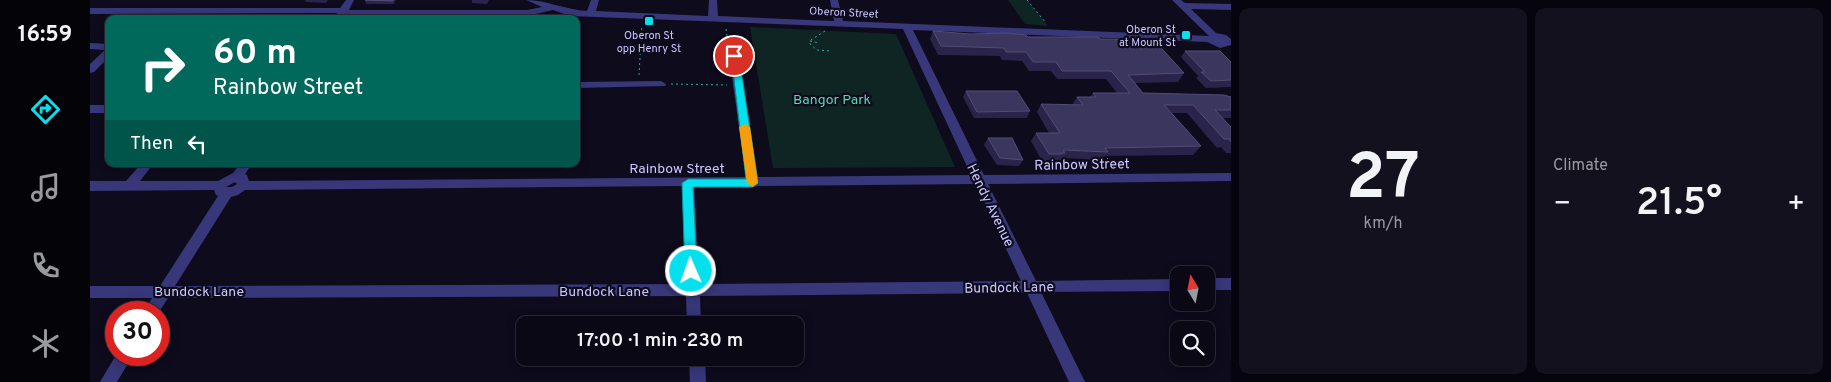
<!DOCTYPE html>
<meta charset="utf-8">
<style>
body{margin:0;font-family:Overpass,sans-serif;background:#13111e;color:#f1f3f6;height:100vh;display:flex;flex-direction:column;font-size:19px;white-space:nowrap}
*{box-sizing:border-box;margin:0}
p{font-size:16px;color:#999aa0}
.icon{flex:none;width:28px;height:28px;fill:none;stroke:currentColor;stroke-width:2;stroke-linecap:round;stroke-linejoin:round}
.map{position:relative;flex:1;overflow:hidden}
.details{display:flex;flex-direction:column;gap:8px;padding:8px;background:#06040c;width:600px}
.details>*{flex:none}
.banner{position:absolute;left:15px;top:15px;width:475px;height:152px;border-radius:10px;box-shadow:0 2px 12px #0003,0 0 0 1px #2a2934;background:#00695c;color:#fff;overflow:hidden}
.needle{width:32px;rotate:350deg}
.controls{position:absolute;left:1080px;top:266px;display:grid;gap:10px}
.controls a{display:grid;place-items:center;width:45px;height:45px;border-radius:10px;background:#0a0815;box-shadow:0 2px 12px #0003,0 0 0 1px #2a2934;font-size:25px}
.speed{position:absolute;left:15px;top:301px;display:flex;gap:10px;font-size:25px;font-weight:700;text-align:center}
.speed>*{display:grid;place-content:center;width:65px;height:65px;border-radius:50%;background:#0a0815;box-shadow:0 2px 12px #0003,0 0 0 1px #2a2934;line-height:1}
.speed .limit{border:8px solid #d22;background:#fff;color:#111}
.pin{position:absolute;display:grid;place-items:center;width:42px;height:42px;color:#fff;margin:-21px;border:2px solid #fff;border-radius:50%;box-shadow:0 1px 5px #0007}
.me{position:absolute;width:55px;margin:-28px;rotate:358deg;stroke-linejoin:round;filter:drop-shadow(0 0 4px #0008)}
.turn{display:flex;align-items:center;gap:18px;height:105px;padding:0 25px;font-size:22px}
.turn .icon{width:65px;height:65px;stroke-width:2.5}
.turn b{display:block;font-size:35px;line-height:42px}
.then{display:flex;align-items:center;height:48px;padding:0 25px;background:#0003;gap:10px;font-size:19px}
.big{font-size:38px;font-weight:600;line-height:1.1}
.details .card{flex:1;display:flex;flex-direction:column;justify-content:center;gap:8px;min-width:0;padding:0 18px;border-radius:10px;background:#13111e}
.details .dial{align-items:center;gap:0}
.dial b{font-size:65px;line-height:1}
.heat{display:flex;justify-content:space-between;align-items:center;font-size:28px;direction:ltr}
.details .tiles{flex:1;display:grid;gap:8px;grid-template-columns:repeat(2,1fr)}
.trip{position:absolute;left:426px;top:316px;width:288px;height:50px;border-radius:10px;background:#0a0815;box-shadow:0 2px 12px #0003,0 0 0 1px #2a2934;font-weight:600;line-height:50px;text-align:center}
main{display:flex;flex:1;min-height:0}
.tab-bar{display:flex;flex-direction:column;width:90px;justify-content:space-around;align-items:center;background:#040308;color:#999aa0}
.tab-bar .icon{width:35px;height:35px}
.tab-bar .selected{color:#04e0ed}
.tab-bar b{font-size:22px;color:#f1f3f6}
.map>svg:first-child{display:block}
</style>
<main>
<nav class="tab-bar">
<b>16:59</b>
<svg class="icon selected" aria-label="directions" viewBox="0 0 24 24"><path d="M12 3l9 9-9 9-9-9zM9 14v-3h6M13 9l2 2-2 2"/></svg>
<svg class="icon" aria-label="music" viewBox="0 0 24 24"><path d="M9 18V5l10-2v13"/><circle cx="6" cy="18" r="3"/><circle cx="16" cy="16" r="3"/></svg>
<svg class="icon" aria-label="phone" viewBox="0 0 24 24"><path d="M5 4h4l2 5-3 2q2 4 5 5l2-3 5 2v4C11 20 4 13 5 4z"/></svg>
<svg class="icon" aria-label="climate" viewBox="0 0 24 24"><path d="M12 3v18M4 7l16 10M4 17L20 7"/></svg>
</nav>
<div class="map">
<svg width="1141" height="382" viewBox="0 0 1141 382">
<rect width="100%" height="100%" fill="#0d0b1c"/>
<g fill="#0f2524">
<path d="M918,0H937L958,26L935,24Z"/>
<path d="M660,27L806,34L865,167L683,168Z"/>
</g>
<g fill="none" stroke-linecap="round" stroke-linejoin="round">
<g stroke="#2eab9e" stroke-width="1" stroke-dasharray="2 3" stroke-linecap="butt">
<path d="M937,0L956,23"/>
<path d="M636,29L639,49"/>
<path d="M735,31L721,40L720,44L727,50L741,51"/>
<path d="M720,41L729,43"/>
<path d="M549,75L552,25"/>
<path d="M581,84L637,85"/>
<path d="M1014,154L1022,164"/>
</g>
<path stroke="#2eab9e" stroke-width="2" stroke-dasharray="2.5 4.5" stroke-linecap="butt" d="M1021,163L1023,166"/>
<g fill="#37377a" fill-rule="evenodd">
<path d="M256,0H264L259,10H437L452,7L436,0C457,0 476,10 497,11L501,0H509L506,11L618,16L619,0H627L628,16L744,21L740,0H748L753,21L1119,36L1082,0H1091L1095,3L1141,4V10L1101,9L1126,33L1136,35L1141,39V45L1130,48L1117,42L823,30L894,175L1141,173V181L898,184L946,281L1089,279V291L951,292L995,382H979L937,293L610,296L611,325H597L596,296L78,298L69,312H54L62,298H0V286H70L128,196L126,195L124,190L0,191V181H36L51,164H63L50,181H128L143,173L150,164H162L155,174L157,175L159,181L656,177L639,56L644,53L649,56L668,177L881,175L813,29L480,16L463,10L437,16L255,15L252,19H246L244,17L247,13H245L0,14V8H250ZM145,182L147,184L142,187H136ZM886,184L931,281L609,284L604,186L663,187L668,186ZM592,186L595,284L85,286L141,197L148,195L155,190Z"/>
<path d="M0,43L19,44V57L4,72L0,73V64L15,50L0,49Z"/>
<path d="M571,81L576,84L575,86L486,88V82Z"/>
<rect x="0" y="105" width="19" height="8"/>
<rect x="1116" y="278" width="25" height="12"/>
<path d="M26,355H43L27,382H10Z"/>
<path d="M599,358H615L616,382H600Z"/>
</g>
</g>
<g fill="#2a244a">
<path d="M215,0H238L236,3L216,2Z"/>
<path d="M275,0H306L304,4H276Z"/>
<path d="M382,0H399L397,4L382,3Z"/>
<path d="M843,31L880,34L938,37L1010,39L1094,73L1088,82L1045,83L1053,93L1141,97V118H1133L1141,127V153H1136L1131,147L1127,148L1097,113H1082L1111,146L1103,155L1015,156L1012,160L972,158L970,161H968L967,163H953L941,141L946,133H959L947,112L951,104L982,105L987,97H1000L1003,93H1027L1016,79H967L961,71H939L932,61L912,60L910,56L848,55L840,39Z"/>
<path d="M1095,51L1141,62V87L1116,88L1106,78L1108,76L1091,57Z"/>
<path d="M876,91L940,111L937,118H884L873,97Z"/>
<path d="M898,138L933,160L929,166L907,165L894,145Z"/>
</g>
<g fill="#3b365d" stroke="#524c76">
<path d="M275,0H303V1Z"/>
<path d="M843,31L880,34L917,33L936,35L938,37H1008L1010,39L1064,40L1094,73L1038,75L1053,93L1134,95L1141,97V110H1125L1141,127V142L1139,139H1134L1103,105H1074L1111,146L1015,148L1018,152L973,150L975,153H971L972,154H959L946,133H970L951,104L993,105L987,97H1006L1003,93H1040L1021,71H972L966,62H943L936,52H916L914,48L851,46Z"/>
<path d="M1095,51H1130L1141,62V80L1121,81L1111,72H1115Z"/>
<path d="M876,91H927L940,111L887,112Z"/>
<path d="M898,138H922L933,160L910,158Z"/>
</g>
<path fill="#04e0ed" stroke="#03929a" d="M641,54L649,56L668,183L663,187H603L607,271L601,276L595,271L592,183L598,179H656Z"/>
<path fill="#f59e0b" d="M655,124L660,127L668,183L662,187L657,183L649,127Z"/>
<g fill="#04e0ed" stroke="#0d0b1c" stroke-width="2">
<rect x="554" y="16" width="10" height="10" rx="2.5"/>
<rect x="1091" y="30" width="10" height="10" rx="2.5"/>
</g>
<g text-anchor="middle" stroke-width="4.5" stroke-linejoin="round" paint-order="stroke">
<g font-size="11" fill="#cbc7fe" stroke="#0d0b1c">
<text transform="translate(754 12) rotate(3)" y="4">Oberon Street</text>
</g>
<g font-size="11" fill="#cbc7fe" stroke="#0d0b1c" text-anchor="end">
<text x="1086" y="33">Oberon St<tspan x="1086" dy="13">at Mount St</tspan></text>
<text x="559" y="39" text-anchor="middle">Oberon St<tspan x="559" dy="13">opp Henry St</tspan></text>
</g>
<g font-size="14" fill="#56dbb4" stroke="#0d0b1c">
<text x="742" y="104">Bangor Park</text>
</g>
<g font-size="14" fill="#cbc7fe" stroke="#0d0b1c">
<text transform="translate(992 164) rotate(-1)" y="5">Rainbow Street</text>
<text x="587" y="173">Rainbow Street</text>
<text transform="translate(901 205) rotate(64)" y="5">Hendy Avenue</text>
<text transform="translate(919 287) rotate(-1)" y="5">Bundock Lane</text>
<text x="109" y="296">Bundock Lane</text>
<text x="514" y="296">Bundock Lane</text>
</g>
</g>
</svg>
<div class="controls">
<a><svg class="needle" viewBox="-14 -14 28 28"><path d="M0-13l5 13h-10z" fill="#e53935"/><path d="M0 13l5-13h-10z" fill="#999aa0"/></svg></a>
<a><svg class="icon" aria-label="search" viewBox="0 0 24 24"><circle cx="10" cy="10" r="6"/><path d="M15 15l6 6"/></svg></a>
</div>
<div class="speed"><div class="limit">30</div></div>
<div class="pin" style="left:644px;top:56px;background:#d93025"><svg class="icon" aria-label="arrive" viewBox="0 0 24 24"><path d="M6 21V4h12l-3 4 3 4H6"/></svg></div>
<svg class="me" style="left:601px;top:271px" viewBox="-20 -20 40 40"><circle r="17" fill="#04e0ed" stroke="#fff" stroke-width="3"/><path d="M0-11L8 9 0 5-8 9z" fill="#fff"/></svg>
<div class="trip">17:00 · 1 min · 230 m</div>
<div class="banner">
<div class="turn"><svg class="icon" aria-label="right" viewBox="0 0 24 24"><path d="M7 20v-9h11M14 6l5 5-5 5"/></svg><div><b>60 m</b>Rainbow Street</div></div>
<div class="then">Then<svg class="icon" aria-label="left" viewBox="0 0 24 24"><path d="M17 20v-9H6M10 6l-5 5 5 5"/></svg></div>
</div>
</div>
<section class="details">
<div class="tiles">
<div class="card dial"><b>27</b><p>km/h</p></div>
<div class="card"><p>Climate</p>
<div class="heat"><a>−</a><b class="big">21.5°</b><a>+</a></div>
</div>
</div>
</section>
</main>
